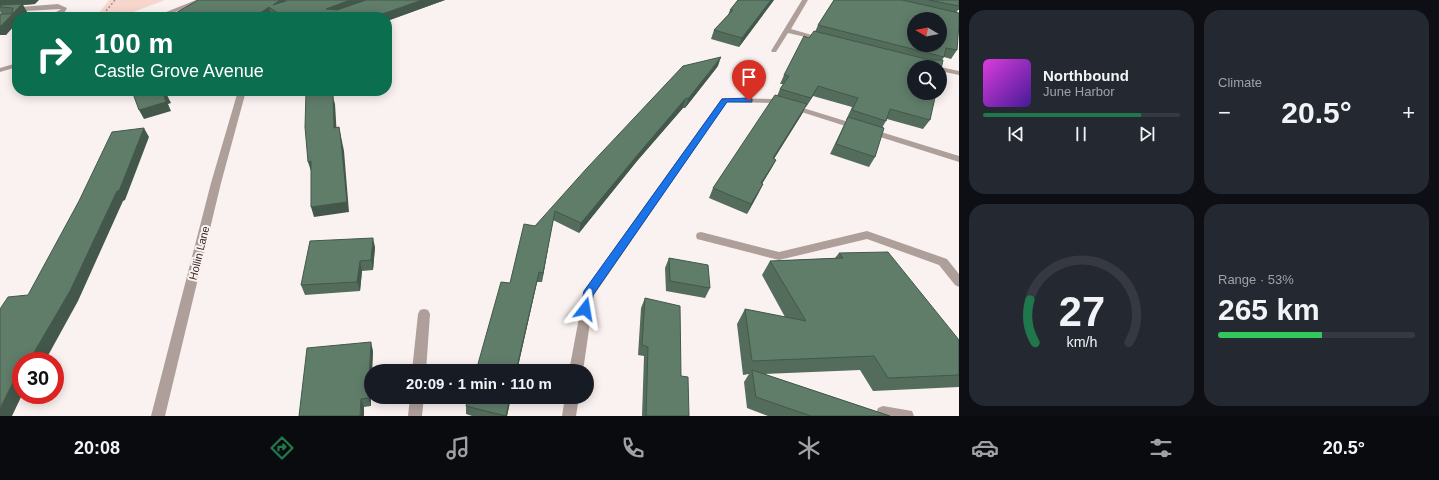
<!DOCTYPE html>
<meta charset="utf-8">
<style>
body{margin:0;font-family:Arial,sans-serif;background:#242831;color:#f1f3f6;height:100vh;display:flex;flex-direction:column;font-size:15px;white-space:nowrap}
*{box-sizing:border-box;margin:0}
p{font-size:13px;color:#9ea1a6}
.icon{flex:none;width:22px;height:22px;fill:none;stroke:currentColor;stroke-width:2;stroke-linecap:round;stroke-linejoin:round}
.map{position:relative;flex:1;overflow:hidden}
.drawer{display:flex;flex-direction:column;gap:10px;padding:10px;background:#0d0f14;width:480px}
.drawer>*{flex:none}
.hud{position:absolute;left:12px;top:12px;width:380px;height:84px;border-radius:16px;box-shadow:0 2px 10px #0003;background:#0b6e4f;color:#fff;overflow:hidden}
.needle{width:26px;rotate:280deg}
.tools{position:absolute;left:907px;top:12px;display:grid;gap:8px}
.tools a{display:grid;place-items:center;width:40px;height:40px;border-radius:50%;background:#171b24;box-shadow:0 2px 10px #0003;font-size:20px}
.speed{position:absolute;left:12px;top:352px;display:flex;gap:8px;font-size:20px;font-weight:700;text-align:center}
.speed>*{display:grid;place-content:center;width:52px;height:52px;border-radius:50%;background:#171b24;box-shadow:0 2px 10px #0003;line-height:1}
.speed .limit{border:6px solid #d22;background:#fff;color:#111}
.pin{position:absolute;display:grid;place-items:center;width:34px;height:34px;color:#fff;margin:-41px -17px;border-radius:50% 50% 50% 0;rotate:-45deg;box-shadow:0 0 4px #0007}
.pin .icon{rotate:45deg}
.me{position:absolute;width:44px;margin:-22px;rotate:14deg;stroke-linejoin:round;filter:drop-shadow(0 0 3px #0008)}
.turn{display:flex;align-items:center;gap:14px;height:84px;padding:0 16px;font-size:18px}
.turn .icon{width:52px;height:52px;stroke-width:2.5}
.turn b{display:block;font-size:28px;line-height:34px}
.big{font-size:30px;font-weight:800;line-height:1.1}
.drawer .card{flex:1;display:flex;flex-direction:column;justify-content:center;gap:6px;min-width:0;padding:0 14px;border-radius:16px;background:#242831}
.drawer .dial{align-items:center;gap:0}
.dial svg{height:104px;overflow:visible;fill:none;stroke:#363941;stroke-width:7;stroke-linecap:round;text-anchor:middle}
.dial text{fill:#f1f3f6;stroke:none}
.song{display:flex;align-items:center;gap:12px}
.cover{width:48px;height:48px;border-radius:6px;background:linear-gradient(135deg,hsl(300 70% 55%),hsl(260 70% 35%))}
.played{height:4px;border-radius:2px;background:linear-gradient(90deg,#1f774b 80%,#363941 80%)}
.keys{display:flex;justify-content:space-around;direction:ltr}
.heat{display:flex;justify-content:space-between;align-items:center;font-size:22px;direction:ltr}
.charge{height:6px;border-radius:3px;background:linear-gradient(90deg,#34c759 53%,#363941 0)}
.drawer .tiles{flex:1;display:grid;gap:10px;grid-template-columns:repeat(2,1fr)}
.trip{position:absolute;left:364px;top:364px;width:230px;height:40px;border-radius:20px;background:#171b24;box-shadow:0 2px 10px #0003;font-weight:800;line-height:40px;text-align:center}
.menu{display:flex;height:64px;justify-content:space-around;align-items:center;background:#090b0e;color:#9ea1a6}
.menu .icon{width:28px;height:28px}
.menu .on{color:#1f774b}
.menu b{font-size:18px;color:#f1f3f6}
main{display:flex;flex:1;min-height:0}
.map>svg:first-child{display:block}
</style>
<main>
<div class="map">
<svg width="959" height="416" viewBox="0 0 959 416">
<rect width="100%" height="100%" fill="#faf2f0"/>
<path fill="#f7d6cd" d="M109,0H165L120,17H96Z"/>
<g fill="none" stroke-linecap="round" stroke-linejoin="round">
<path stroke="#9c918e" stroke-width="1.5" stroke-dasharray="2 2" stroke-linecap="butt" d="M101,17L115,0"/>
<g fill="#af9f9a" fill-rule="evenodd">
<path d="M196,0H204L163,17H154Z"/>
<path d="M802,0H808L791,29L826,39L823,41L788,33L776,52H772L771,51Z"/>
<path d="M58,4L67,8C64,16 55,17 48,17L61,9L7,12L0,15V11L6,8Z"/>
<path d="M17,63V67L0,72V68Z"/>
<path d="M939,67H940L959,71V75L940,71Z"/>
<path d="M238,91H246L221,183L165,416H151L211,183Z"/>
<path d="M722,98L774,99L959,156V162L773,103L727,102L594,295L583,371H569L584,291Z"/>
<path d="M867,231L947,259L959,274V287L955,285L939,265L867,239L779,260L701,240L697,239L696,236L697,233L701,232L779,252Z"/>
<path d="M424,309L428,310L430,314L426,371H412L418,314L420,310Z"/>
<path d="M410,397H424L422,416H408Z"/>
<path d="M565,397H579L576,416H562Z"/>
<path d="M883,406L912,411L914,416H877L876,413L878,408Z"/>
</g>
</g>
<g fill="#536c5b">
<path d="M0,0L35,4L23,5L27,12L23,17H17L6,35H0V14H2L0,11Z"/>
<path d="M286,0V1L289,0H445L387,21V17H273L271,16L269,17H175L174,14Z"/>
<path d="M738,0H774L739,47L711,39L714,30L728,15L730,10Z"/>
<path d="M834,0H959V10H958L956,13L957,50L951,59L944,57L942,60L930,120L923,129L887,119L882,128L875,157L869,167L830,154L843,127L847,120H846L852,107L813,96L806,107H805L802,114L774,159L776,160L771,169L762,184H763L758,194L747,214L709,198L713,188L777,96L780,89L783,84H780L784,75L809,38L815,32L818,25Z"/>
<path d="M718,66L685,108H683L637,161L579,233L553,220L542,282H537L517,371H476L510,283L535,226Z"/>
<path d="M375,247L373,270L362,271L360,291L305,295L301,285Z"/>
<path d="M839,253L959,340V387L873,391L860,370L764,374L890,416H768L747,408L744,382L749,374L743,375L737,324L745,309L785,317L762,275L770,261L835,258Z"/>
<path d="M669,258L710,288L705,298L666,291L665,268Z"/>
<path d="M645,298L681,376L689,416H642L644,356L638,355L641,308Z"/>
<path d="M373,351L372,371H371V406L299,416Z"/>
<path d="M511,397L507,416H472L466,414V406Z"/>
</g>
<g fill="#43584a">
<path d="M0,0H39L35,4L23,5L27,12L23,17H17V23L6,35H0V26L21,5L0,7Z"/>
<path d="M280,0H286L287,4L273,5Z"/>
<path d="M350,0H372L328,17L326,9Z"/>
<path d="M422,0H445L387,21V17H374Z"/>
<path d="M771,0H774L739,47L742,38Z"/>
<path d="M269,7L271,16L269,17H255Z"/>
<path d="M721,57L718,66L685,108L688,99Z"/>
<path d="M818,86L813,96L806,107L811,98Z"/>
<path d="M165,91L171,103L168,104L171,111L144,119L139,110L164,95Z"/>
<path d="M331,91H334L333,97L335,104L337,137L334,128Z"/>
<path d="M686,98L683,108L637,161L579,233L581,223L640,152Z"/>
<path d="M807,104L802,114L768,168L773,158Z"/>
<path d="M339,127L344,151L349,212L314,217L311,207Z"/>
<path d="M144,128L149,137L125,200L123,201L78,301L45,361H29Z"/>
<path d="M776,160L771,169L756,193L761,183Z"/>
<path d="M311,161V171L308,162Z"/>
<path d="M763,184L758,194L747,214L751,204Z"/>
<path d="M555,211L553,220L542,282L543,273Z"/>
<path d="M373,238L375,247L373,270L371,260Z"/>
<path d="M360,261L362,271L360,291L357,282Z"/>
<path d="M539,272L537,282L517,371H516Z"/>
<path d="M371,342L373,351L372,371H371V406L368,398Z"/>
<path d="M18,372L21,375V395H22L12,416H0V408Z"/>
<path d="M510,397H511L507,416H506Z"/>
<path d="M361,399L364,407V416H360Z"/>
</g>
<g fill="#607d6a" stroke="#43584a" fill-rule="evenodd">
<path d="M198,0H280L273,5L289,0H350L326,9L337,10L366,0H422L374,17H283L269,7L255,17H191L174,14Z"/>
<path d="M738,0H771L742,38L714,30L733,10H730Z"/>
<path d="M834,0H902L959,13V24L957,50L946,48L944,57L818,25ZM914,19H940V45H914Z"/>
<path d="M929,0H959V6Z"/>
<path d="M22,4L1,26H0V14H12L13,8L0,7V6L2,5Z"/>
<path d="M814,31L930,60H943L940,74V67H914V93H936L930,120L890,109L886,121L852,110L858,98L818,86L811,98L780,89L789,76L784,75L804,36L809,38Z"/>
<path d="M721,57L688,99L686,98L640,152L581,223L555,211L543,273L539,272L516,371H476L501,282L510,283L524,224L535,226L587,168L683,66Z"/>
<path d="M132,91H165L167,94L164,95L166,102L139,110Z"/>
<path d="M305,91H331V95H333L334,128L339,127L341,141L347,202L311,207V161L308,162L305,127L306,92H304Z"/>
<path d="M775,95L807,104L773,158L776,160L761,183L763,184L751,204L713,188Z"/>
<path d="M848,117L884,128L875,157L836,144Z"/>
<path d="M144,128L119,191H117L70,291L29,361H21V372H18L0,408V309L8,297L28,295L79,201L112,132Z"/>
<path d="M373,238L371,260L360,261L357,282L301,285L310,241Z"/>
<path d="M888,252L959,340V375L888,378L874,356L752,361L745,309L806,321L770,261L843,258L839,253Z"/>
<path d="M669,258L708,265L710,288L670,281Z"/>
<path d="M645,298L680,306L681,376L688,377L689,416H646L648,347L642,345Z"/>
<path d="M371,342L368,398L361,399L360,416H299L307,348Z"/>
<path d="M752,370L890,416H811L756,397Z"/>
<path d="M468,397H510L506,416L466,406Z"/>
</g>
<path fill="#1a73e8" stroke="#114b97" d="M749,98L752,99V102H727L593,295L589,312H581L580,309L584,291L722,99Z"/>
<g text-anchor="middle" stroke-width="4" stroke-linejoin="round" paint-order="stroke">
<g font-size="11" fill="#342623" stroke="#faf2f0">
<text transform="translate(199 253) rotate(-76)" y="4">Hollin Lane</text>
</g>
</g>
</svg>
<div class="tools">
<a><svg class="needle" viewBox="-14 -14 28 28"><path d="M0-13l5 13h-10z" fill="#e53935"/><path d="M0 13l5-13h-10z" fill="#9ea1a6"/></svg></a>
<a><svg class="icon" aria-label="search" viewBox="0 0 24 24"><circle cx="10" cy="10" r="6"/><path d="M15 15l6 6"/></svg></a>
</div>
<div class="speed"><div class="limit">30</div></div>
<div class="pin" style="left:749px;top:101px;background:#d93025"><svg class="icon" aria-label="arrive" viewBox="0 0 24 24"><path d="M6 21V4h12l-3 4 3 4H6"/></svg></div>
<svg class="me" style="left:585px;top:309px" viewBox="-20 -20 40 40"><path d="M0-17L14 15 0 8-14 15z" fill="#1a73e8" stroke="#fff" stroke-width="4"/></svg>
<div class="trip">20:09 · 1 min · 110 m</div>
<div class="hud">
<div class="turn"><svg class="icon" aria-label="right" viewBox="0 0 24 24"><path d="M7 20v-9h11M14 6l5 5-5 5"/></svg><div><b>100 m</b>Castle Grove Avenue</div></div>
</div>
</div>
<section class="drawer">
<div class="tiles">
<div class="card">
<div class="song"><i class="cover"></i><div><b>Northbound</b><p>June Harbor</p></div></div>
<div class="played"></div>
<div class="keys"><svg class="icon" aria-label="previous" viewBox="0 0 24 24"><path d="M18 5L8 12l10 7zM5 5v14"/></svg><svg class="icon" aria-label="pause" viewBox="0 0 24 24"><path d="M8 5v14M16 5v14"/></svg><svg class="icon" aria-label="next" viewBox="0 0 24 24"><path d="M6 5l10 7-10 7zM19 5v14"/></svg></div>
</div>
<div class="card"><p>Climate</p>
<div class="heat"><a>−</a><b class="big">20.5°</b><a>+</a></div>
</div>
<div class="card dial"><svg viewBox="0 0 100 80">
<path d="M14 69A42 42 0 1 1 86 69"/>
<path d="M14 69A42 42 0 0 1 10 36" stroke="#1f774b"/>
<text x="50" y="56" font-size="32" font-weight="700">27</text>
<text x="50" y="72" font-size="11">km/h</text>
</svg></div>
<div class="card"><p>Range · 53%</p><b class="big">265 km</b><div class="charge"></div></div>
</div>
</section>
</main>
<nav class="menu">
<b>20:08</b>
<svg class="icon on" aria-label="directions" viewBox="0 0 24 24"><path d="M12 3l9 9-9 9-9-9zM9 14v-3h6M13 9l2 2-2 2"/></svg>
<svg class="icon" aria-label="music" viewBox="0 0 24 24"><path d="M9 18V5l10-2v13"/><circle cx="6" cy="18" r="3"/><circle cx="16" cy="16" r="3"/></svg>
<svg class="icon" aria-label="phone" viewBox="0 0 24 24"><path d="M5 4h4l2 5-3 2q2 4 5 5l2-3 5 2v4C11 20 4 13 5 4z"/></svg>
<svg class="icon" aria-label="climate" viewBox="0 0 24 24"><path d="M12 3v18M4 7l16 10M4 17L20 7"/></svg>
<svg class="icon" aria-label="car" viewBox="0 0 24 24"><path d="M5 17H2v-5l4-1 3-4h7l3 4 3 1v5h-3M9 17h6M6 11h13"/><circle cx="7" cy="17" r="2"/><circle cx="17" cy="17" r="2"/></svg>
<svg class="icon" aria-label="filters" viewBox="0 0 24 24"><path d="M4 7h16M4 17h16"/><circle cx="9" cy="7" r="2"/><circle cx="15" cy="17" r="2"/></svg>
<b>20.5°</b>
</nav>
